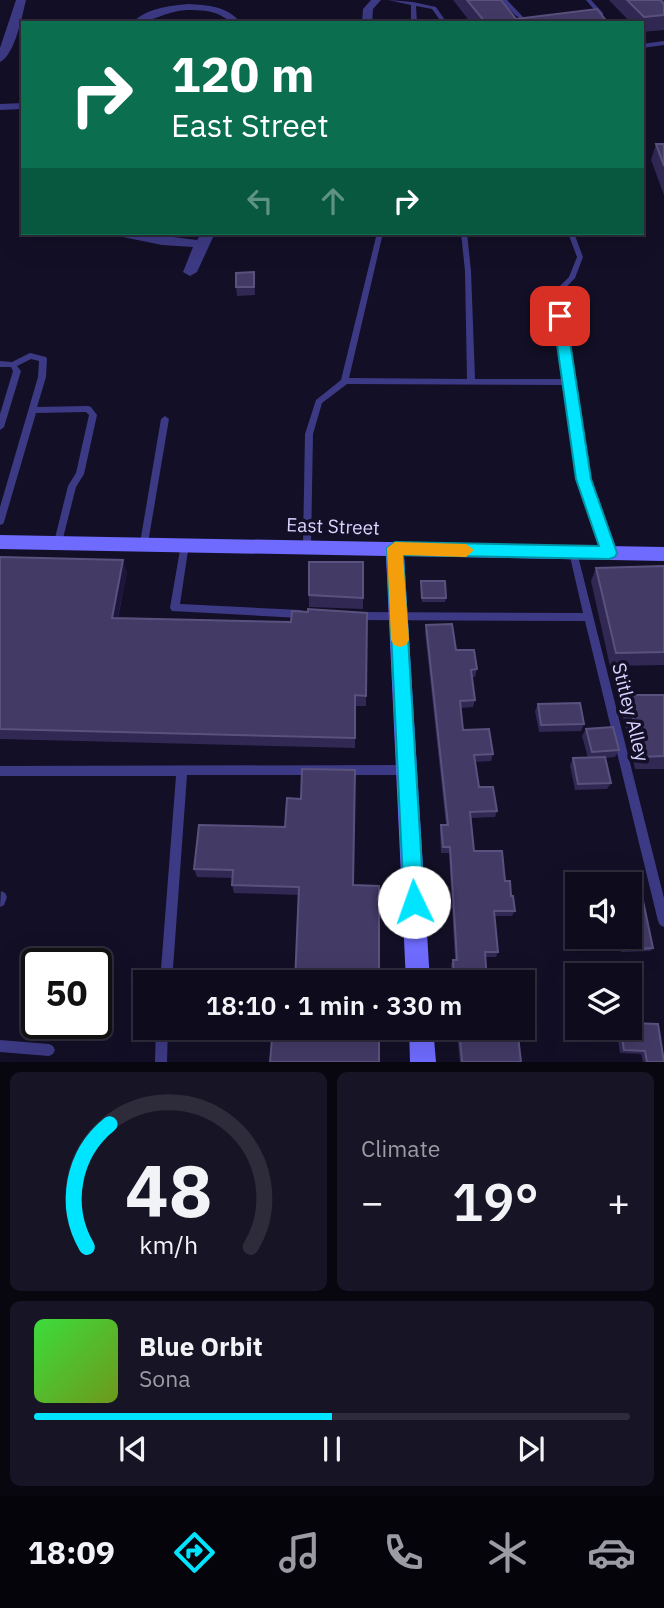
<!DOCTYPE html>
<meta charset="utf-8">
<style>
body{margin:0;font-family:"IBM Plex Sans",sans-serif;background:#171425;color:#f1f3f6;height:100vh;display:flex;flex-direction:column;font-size:26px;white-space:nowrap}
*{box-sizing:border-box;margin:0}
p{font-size:23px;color:#9b9ba3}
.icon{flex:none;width:38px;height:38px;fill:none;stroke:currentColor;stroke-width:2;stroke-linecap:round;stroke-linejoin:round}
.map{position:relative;height:1062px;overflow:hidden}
.sheet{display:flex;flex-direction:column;gap:10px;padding:10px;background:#08060f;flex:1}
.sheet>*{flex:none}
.guide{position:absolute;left:21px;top:21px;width:623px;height:214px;border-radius:0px;box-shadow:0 7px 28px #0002,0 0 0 2px #2e2b3b;background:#0b6e4f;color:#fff;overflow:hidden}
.controls{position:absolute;left:565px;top:872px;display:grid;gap:14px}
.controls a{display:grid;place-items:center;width:77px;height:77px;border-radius:0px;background:#0e0b1c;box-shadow:0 7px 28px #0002,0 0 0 2px #2e2b3b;font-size:35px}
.speed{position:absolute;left:21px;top:948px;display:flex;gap:14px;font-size:35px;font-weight:700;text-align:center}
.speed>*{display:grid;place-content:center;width:91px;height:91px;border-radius:50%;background:#0e0b1c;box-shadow:0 7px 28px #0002,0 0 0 2px #2e2b3b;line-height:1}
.speed .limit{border:4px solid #111;border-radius:10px;background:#fff;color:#111}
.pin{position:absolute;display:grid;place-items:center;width:60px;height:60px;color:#fff;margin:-30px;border-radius:14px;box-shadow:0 4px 10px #0006}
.me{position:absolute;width:77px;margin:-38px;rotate:357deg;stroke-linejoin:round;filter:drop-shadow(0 0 5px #0008)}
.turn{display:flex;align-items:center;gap:24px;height:147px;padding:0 35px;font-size:32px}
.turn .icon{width:91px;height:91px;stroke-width:2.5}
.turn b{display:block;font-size:49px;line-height:60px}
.lanes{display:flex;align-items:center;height:66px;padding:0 35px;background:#0003;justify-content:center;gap:35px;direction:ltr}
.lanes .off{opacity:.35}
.big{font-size:52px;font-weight:600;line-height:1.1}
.sheet .tile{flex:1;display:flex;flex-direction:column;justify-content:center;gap:10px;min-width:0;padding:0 24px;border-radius:10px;background:#171425}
.sheet .dial{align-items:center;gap:0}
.dial svg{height:182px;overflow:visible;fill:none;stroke:#2e2b3b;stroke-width:7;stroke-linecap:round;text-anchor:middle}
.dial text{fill:#f1f3f6;stroke:none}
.song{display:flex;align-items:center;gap:21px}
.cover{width:84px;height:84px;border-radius:10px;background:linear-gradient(135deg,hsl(120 70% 55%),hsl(80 70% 35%))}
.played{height:7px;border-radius:4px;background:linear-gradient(90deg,#00e5ff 50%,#2e2b3b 50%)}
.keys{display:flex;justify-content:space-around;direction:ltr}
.heat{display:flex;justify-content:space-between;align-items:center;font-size:38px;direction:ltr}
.sheet .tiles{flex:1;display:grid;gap:10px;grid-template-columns:1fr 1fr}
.tile:last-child{grid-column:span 2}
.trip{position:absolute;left:133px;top:970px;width:402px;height:70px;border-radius:0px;background:#0e0b1c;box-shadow:0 7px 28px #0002,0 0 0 2px #2e2b3b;font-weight:600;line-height:70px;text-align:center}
.tabs{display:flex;height:112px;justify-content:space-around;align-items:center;background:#06040b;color:#9b9ba3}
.tabs .icon{width:49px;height:49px}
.tabs .current{color:#00e5ff}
.tabs b{font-size:32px;color:#f1f3f6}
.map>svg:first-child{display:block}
</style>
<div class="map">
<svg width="664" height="1062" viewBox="0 0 664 1062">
<rect width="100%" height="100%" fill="#130f26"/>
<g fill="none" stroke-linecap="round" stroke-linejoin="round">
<g fill="#3d3a85" fill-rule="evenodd">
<path d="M388,0L413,2L436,7L447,23H442L432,9L416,6L417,23H411V5Z"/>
<path d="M502,0H507L524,18L535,22C520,24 511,11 502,0Z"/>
<path d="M586,0H591L603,13V15L589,16V14L597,13Z"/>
<path d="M664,41V45L642,48V44Z"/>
<path d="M377,233H383L349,378L467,379L465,271L461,233H467L471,271L475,379H565L552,294L569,277L577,257L568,233H574L583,257L575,278L560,294L572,380L575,382L573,384L587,479L613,553L612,556H606L605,553L579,479L565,385L347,384L322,403L313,434L311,546L310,548H304L303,546L305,434L316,400L341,380Z"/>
<path d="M30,353L46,357L47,359L46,377L37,407L88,406L91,407L97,415L84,474L76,487L62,542L61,544H55L54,542L68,486L76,473L89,415L86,412L36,413L4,522L3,524L0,525V507L38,377L39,361L31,359L17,366L21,371L4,427L0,430V414L13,371L11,367H0V361L12,362Z"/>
<path d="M165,416L169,419L148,543L147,545H141L140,543L161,419Z"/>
<path d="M185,540L188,542L189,544L180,604L300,610L303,611L305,614L303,617L300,618L172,611L170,608L181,544L182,542Z"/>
<path d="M573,548L576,549L577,552L664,898V927L660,925L658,921L585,621L356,620L353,619L351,616L353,613L356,612L583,613L569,552L570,549Z"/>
<path d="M407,765L411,767L412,770L411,773L407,775H187L172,982H160L176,776H0V766Z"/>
<path d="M1,891L5,893L7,897L4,905L0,907Z"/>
<path d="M156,1027H168L167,1062H155Z"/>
<path d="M0,1040L49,1044L53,1046L55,1050L53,1054L49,1056L0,1052Z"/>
</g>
<g fill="#3d3a85" fill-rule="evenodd">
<path d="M16,0H26C22,16 15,55 0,62V48Z"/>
<path d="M371,0H381L373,9L372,23H362L363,9Z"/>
<path d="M188,4C208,5 227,6 241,23C229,23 226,17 215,13C206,10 196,10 187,10C166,11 150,23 132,23C147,8 168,6 188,4Z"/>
<path d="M23,103V109L0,110V104Z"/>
<path d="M116,233H141L197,240L202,233H215L197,272L190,276L183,272L193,247L162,245L118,236Z"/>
</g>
<g fill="#6f6bff" fill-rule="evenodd">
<path d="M0,535L664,547V561L404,556L430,982H406L386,556L0,549Z"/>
<path d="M409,1027H433L436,1062H410Z"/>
</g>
</g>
<g fill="#312854">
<path d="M453,0H501L516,19L608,23H471Z"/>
<path d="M609,0H664V30L642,32V23H631Z"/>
<path d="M656,144H664V195L651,160Z"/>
<path d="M254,272L255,295L237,296L236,287Z"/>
<path d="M0,557L127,572L118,618L366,696V706H355V748L0,739Z"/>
<path d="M664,566V665L610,666L591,581L596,568Z"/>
<path d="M421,581L446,598L445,602H422Z"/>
<path d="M309,595L363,598V609L309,607Z"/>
<path d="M426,625L477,669L475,677H472L475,700L473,707L461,708L463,730L493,754L491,761L475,762L479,787L497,811L495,817L471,818L474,851L505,881L511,896L515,911L512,916H494L498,952L496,957H485L487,982H452L451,964L453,960H455L449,853H441L440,831L441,825H446L425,632Z"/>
<path d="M628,695H664V769H635L621,708Z"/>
<path d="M538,704L584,724L581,731L539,732L535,711Z"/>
<path d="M586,729L619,750L615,757L606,758L611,783L607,789L575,790L570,765L573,758H588L582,736Z"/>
<path d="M301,799L299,895L234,893L232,885L233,878L197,877L194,869L285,827Z"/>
<path d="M618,936H630L653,948L650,951L621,952Z"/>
<path d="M456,1027H523L521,1030H518L521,1062H460Z"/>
<path d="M616,1027H630L664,1062H643L641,1054L620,1053Z"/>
</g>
<path fill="#1d163a" d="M123,560L127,572L115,629L112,618Z"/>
<g fill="#433a66" stroke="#5a527e" stroke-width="2">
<path d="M467,0H501L516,19L597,9L608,23H481L485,22Z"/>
<path d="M627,0H660L664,4V15L644,17Z"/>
<path d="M656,144H664V166Z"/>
<path d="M254,272V287H236V273Z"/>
<path d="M0,557L123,560L112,618L291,622L292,611L308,612V609L367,613L366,696L355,695V738L0,729Z"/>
<path d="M309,562H363V598L309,595Z"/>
<path d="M664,566V652L616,653L596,568Z"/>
<path d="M421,581H445L446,598H422Z"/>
<path d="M452,624L456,650H474L477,669L471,670L475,700L460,701L463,730L489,729L493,754L474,755L479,787H493L497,811L470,812L474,851H502L505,881H510L511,896H513L515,911H494L498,952H485L487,982H454L453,960H457L450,847H443L441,825H448L426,625Z"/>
<path d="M628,695H664V756L642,757Z"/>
<path d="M580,703L584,724L541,725L538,704Z"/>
<path d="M613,727L619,750L592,752L586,729Z"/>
<path d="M605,757L611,783L578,784L573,758Z"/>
<path d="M302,769L355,770L353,885L379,886V982H295L299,887L232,885L233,870L194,869L199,825L285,827L287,798L301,799Z"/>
<path d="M630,896H642L653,948L624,950L621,936H630Z"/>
<path d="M630,1023L658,1024L664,1062H647L645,1051L624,1050L620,1027H630Z"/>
<path d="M273,1027H379V1062H270Z"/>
<path d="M459,1027H517L521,1062H462Z"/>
</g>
<path fill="#00e5ff" stroke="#0095a6" stroke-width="2" d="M560,312L566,316L591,479L617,553L615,557L609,559L403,555L424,902L421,910L414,913L407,910L404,902L387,548L395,542L599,546L576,479L553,316Z"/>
<path fill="#f59e0b" d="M395,542L466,544L474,550L466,557L403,555L409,640L406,645L400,647L394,645L391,640L387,548Z"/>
<g text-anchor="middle" stroke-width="7" stroke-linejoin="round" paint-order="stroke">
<g font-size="19" fill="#d9d4ff" stroke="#130f26">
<text transform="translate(333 526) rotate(2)" y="7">East Street</text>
<text transform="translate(631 712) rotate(76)" y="7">Stitley Alley</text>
</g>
</g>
</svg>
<div class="controls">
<a><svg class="icon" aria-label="sound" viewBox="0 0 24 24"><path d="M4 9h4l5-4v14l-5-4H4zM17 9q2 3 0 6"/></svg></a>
<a><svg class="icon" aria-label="layers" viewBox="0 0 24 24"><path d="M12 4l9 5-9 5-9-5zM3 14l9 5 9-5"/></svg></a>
</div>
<div class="speed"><div class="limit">50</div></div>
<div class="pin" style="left:560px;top:316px;background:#d93025"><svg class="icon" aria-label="arrive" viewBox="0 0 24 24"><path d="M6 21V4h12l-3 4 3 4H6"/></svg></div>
<svg class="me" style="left:414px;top:902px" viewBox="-20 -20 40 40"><circle r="19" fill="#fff"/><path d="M0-13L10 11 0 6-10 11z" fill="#00e5ff"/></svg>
<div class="trip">18:10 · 1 min · 330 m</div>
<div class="guide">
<div class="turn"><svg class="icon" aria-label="right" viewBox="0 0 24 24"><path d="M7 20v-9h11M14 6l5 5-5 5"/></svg><div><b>120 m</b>East Street</div></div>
<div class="lanes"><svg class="icon off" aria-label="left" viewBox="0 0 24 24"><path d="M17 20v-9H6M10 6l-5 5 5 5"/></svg><svg class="icon off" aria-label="ahead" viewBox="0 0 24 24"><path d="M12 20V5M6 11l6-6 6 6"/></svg><svg class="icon" aria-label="right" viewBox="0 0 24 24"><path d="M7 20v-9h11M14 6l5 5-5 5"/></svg></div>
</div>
</div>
<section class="sheet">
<div class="tiles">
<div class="tile dial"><svg viewBox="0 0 100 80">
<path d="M14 69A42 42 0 1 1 86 69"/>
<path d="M14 69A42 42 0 0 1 24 15" stroke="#00e5ff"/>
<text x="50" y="56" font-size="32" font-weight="700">48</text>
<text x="50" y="72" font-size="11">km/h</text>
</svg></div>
<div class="tile"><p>Climate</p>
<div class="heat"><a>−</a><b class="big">19°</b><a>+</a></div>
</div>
<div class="tile">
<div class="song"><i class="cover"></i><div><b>Blue Orbit</b><p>Sona</p></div></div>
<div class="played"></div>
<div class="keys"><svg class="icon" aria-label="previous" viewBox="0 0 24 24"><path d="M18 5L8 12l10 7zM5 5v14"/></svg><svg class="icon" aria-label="pause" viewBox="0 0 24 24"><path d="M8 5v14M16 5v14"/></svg><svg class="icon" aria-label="next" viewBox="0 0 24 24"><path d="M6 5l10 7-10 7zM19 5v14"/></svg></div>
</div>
</div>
</section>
<nav class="tabs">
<b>18:09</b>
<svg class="icon current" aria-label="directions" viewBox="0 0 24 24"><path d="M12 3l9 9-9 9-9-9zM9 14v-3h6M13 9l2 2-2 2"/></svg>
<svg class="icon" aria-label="music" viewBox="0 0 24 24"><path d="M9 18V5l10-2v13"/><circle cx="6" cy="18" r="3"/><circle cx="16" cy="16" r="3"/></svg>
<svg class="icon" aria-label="phone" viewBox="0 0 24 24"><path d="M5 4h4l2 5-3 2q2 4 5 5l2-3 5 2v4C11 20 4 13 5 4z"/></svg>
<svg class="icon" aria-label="climate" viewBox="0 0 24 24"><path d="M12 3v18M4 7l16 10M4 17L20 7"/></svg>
<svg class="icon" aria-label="car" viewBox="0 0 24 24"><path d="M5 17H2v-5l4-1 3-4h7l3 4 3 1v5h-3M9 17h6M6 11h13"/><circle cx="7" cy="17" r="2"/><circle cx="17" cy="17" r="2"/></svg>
</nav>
